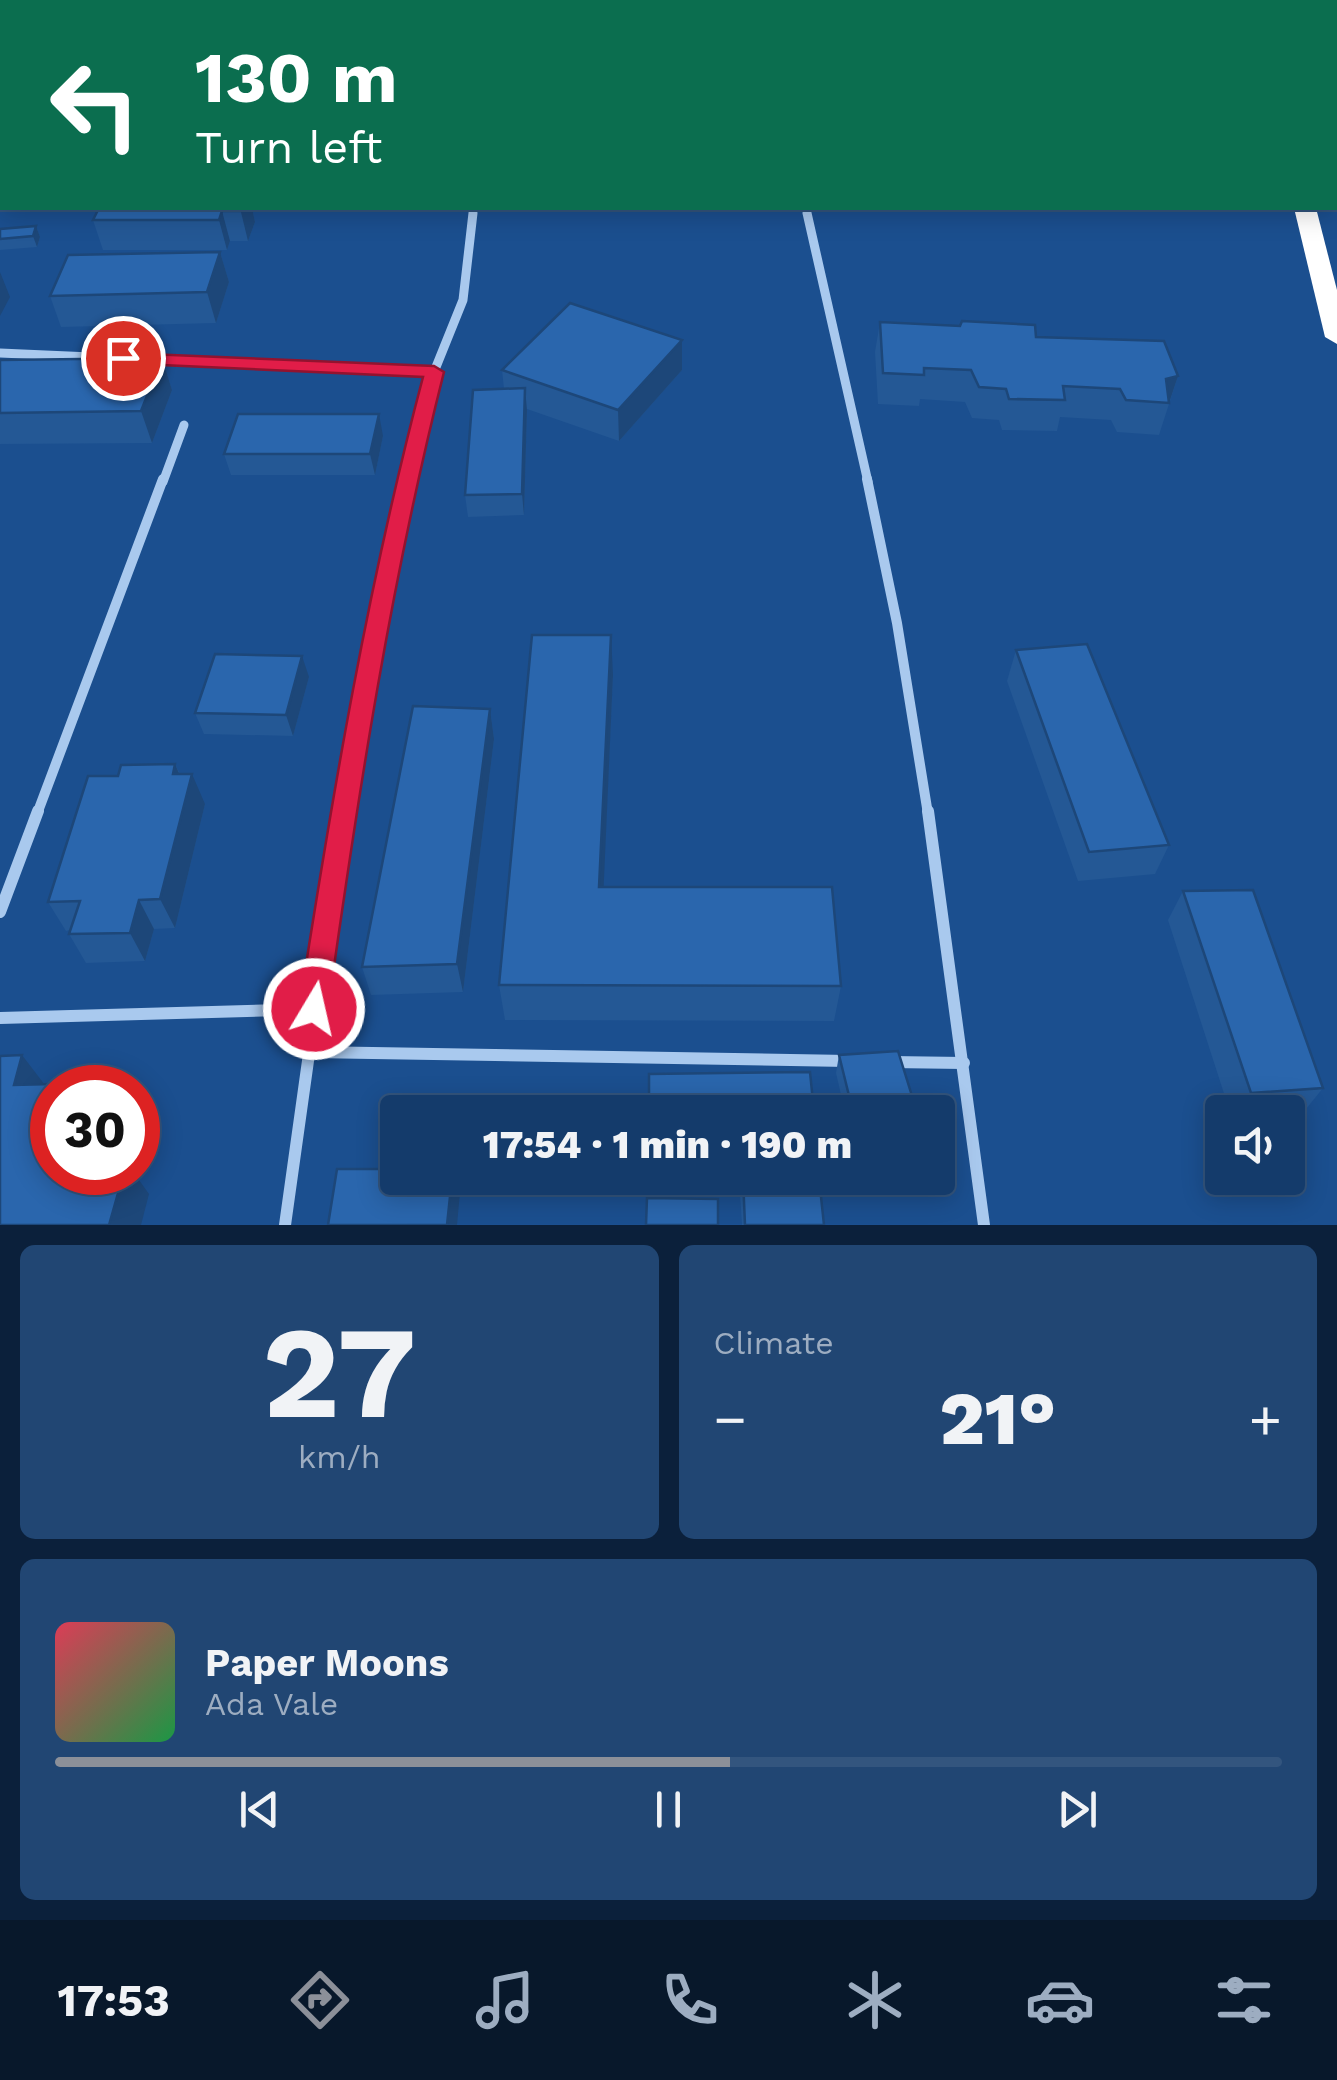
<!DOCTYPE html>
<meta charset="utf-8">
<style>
body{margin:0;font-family:"Work Sans",sans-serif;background:#214673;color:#f1f3f6;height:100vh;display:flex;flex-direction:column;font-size:38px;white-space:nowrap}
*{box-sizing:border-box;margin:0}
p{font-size:32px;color:#9dadc1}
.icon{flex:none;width:55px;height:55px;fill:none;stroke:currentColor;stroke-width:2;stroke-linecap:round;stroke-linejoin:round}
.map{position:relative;height:1225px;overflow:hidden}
.details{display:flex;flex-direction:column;gap:20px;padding:20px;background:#0b203b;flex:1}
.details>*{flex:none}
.hud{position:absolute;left:0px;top:0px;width:1338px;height:210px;box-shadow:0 5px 25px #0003,0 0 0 2px #33557e;background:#0b6e4f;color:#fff;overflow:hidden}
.controls{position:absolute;left:1205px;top:1095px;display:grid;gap:20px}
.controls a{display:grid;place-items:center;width:100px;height:100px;border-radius:10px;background:#143b6b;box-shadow:0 5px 25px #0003,0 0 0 2px #33557e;font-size:50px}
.speed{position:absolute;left:30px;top:1065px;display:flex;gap:20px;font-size:50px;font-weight:700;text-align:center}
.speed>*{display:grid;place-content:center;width:130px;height:130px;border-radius:50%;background:#143b6b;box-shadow:0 5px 25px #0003,0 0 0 2px #33557e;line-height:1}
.speed .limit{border:15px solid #d22;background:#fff;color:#111}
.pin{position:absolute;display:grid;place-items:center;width:85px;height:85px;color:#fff;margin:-42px;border:5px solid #fff;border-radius:50%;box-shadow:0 2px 10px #0007}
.me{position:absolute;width:110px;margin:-55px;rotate:9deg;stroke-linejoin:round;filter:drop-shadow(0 0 8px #0008)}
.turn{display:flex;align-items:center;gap:35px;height:210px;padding:0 30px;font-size:45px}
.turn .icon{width:130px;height:130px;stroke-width:2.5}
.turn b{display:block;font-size:70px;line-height:85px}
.big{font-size:75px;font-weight:800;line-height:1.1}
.details .tile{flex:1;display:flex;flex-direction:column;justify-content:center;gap:15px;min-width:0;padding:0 35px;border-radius:15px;background:#214673}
.details .dial{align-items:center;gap:0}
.dial b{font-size:130px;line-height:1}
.song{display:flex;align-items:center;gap:30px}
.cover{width:120px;height:120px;border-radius:15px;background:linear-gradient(135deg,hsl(350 70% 55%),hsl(140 70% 35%))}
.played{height:10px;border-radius:5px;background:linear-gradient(90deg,#8c9099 55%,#33557e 55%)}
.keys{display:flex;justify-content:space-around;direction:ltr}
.heat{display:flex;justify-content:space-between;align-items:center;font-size:55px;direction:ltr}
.details .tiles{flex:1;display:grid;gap:20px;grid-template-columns:1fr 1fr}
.tile:last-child{grid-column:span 2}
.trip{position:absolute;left:380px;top:1095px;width:575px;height:100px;border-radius:10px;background:#143b6b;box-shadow:0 5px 25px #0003,0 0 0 2px #33557e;font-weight:800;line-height:100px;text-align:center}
.tab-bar{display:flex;height:160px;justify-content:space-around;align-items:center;background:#08182b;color:#9dadc1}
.tab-bar .icon{width:70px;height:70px}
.tab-bar .current{color:#8c9099}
.tab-bar b{font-size:45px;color:#f1f3f6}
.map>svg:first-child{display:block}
</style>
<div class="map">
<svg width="1337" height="1225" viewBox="0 0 1337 1225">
<rect width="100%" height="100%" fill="#1b4f8f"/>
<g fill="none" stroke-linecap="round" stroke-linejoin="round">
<g stroke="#a9c9ee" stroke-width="6">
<path d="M338,2L344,0"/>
<path d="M806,208L807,215"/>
<path d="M473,215L474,208"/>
</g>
<g stroke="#a9c9ee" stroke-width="9">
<path d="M807,213L868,482"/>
<path d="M0,353L434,372"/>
<path d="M163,482L184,425"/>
<path d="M406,482L434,372L463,300L473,213"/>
</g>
<g stroke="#a9c9ee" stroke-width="10">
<path d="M867,479L897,623L928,814"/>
<path d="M37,814L163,479"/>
<path d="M343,814L406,479"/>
</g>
<g stroke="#a9c9ee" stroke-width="12">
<path d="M928,811L984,1225"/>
<path d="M0,912L38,811"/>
<path d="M0,1018L314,1009"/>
<path d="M311,1052L848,1061"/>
<path d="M890,1062L964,1063"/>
<path d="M285,1225L343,811"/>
</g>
<g fill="#fff" fill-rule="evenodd">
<path d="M1233,0H1251L1252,2H1234Z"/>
<path d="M1293,0H1311L1312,2H1294Z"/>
<path d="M1335,78L1337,79V95L1335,94Z"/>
<path d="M1294,208H1316L1337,290V344L1325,337Z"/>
</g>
</g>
<g fill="#245895">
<rect x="630" y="0" width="32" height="2"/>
<path d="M252,208L255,222L248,241H230L227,250H103L93,220Z"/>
<path d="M36,226L40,237L37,247L0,250V229Z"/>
<path d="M220,252L229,282L216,323L61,327L50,296Z"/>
<path d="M880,322L1036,337L1178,376L1159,435L1117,432L1111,420L1060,417L1057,431L1002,430L999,420L972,418L965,402L920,399L919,406L878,404L875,352Z"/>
<path d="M682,340V370L619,441L527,409L524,515L468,517L465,495L504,389L502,370Z"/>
<path d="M162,358L172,390L152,443L0,444V360Z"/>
<path d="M383,436L375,475H231L224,454Z"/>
<path d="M1016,650L1169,845L1155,874L1078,881L1007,681Z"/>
<path d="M613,675L603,887L841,986L834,1021L505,1020L499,985Z"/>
<path d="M309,677L293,736L204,734L195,713Z"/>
<path d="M490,709L494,739L463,992L371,995L362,967Z"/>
<path d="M175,764L180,774L205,804L175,928L154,929L145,961L86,963L69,934L70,930L66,931L48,902L118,776Z"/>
<path d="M1183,891L1323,1088L1302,1114L1230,1112L1168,920Z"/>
<path d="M839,1055L917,1112H845L836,1073Z"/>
<path d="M739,1178H819L824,1225H742Z"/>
</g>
<g fill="#1d4779">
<path d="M240,208H252L255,222L248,241Z"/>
<path d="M222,211L230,241L227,250L219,220Z"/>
<path d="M36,226L40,237L37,247L33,236Z"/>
<path d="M220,252L229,282L216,323L207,292Z"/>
<path d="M0,272L10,297L0,316Z"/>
<path d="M682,340V370L619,441L618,410Z"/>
<path d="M162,358L172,390L152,443L141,411Z"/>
<path d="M1178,376L1169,403L1166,379Z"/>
<path d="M525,388L527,410L524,515L522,494Z"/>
<path d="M379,414L383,436L375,475L370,454Z"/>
<path d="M611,635L613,675L602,924L599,887Z"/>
<path d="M302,656L309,677L293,736L286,715Z"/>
<path d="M490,709L494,739L463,992L457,964Z"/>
<path d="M175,764L187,792L192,774L205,804L175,928L160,899Z"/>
<path d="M139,900L154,929L145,961L130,933Z"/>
<path d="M22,1055L48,1089L14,1085Z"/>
<path d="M134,1082L155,1115L139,1180L149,1194L141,1225H109L119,1172H138V1088H133Z"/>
<path d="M452,1178H456L460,1192L457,1225H447Z"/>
</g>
<g fill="#2a66ad" stroke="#1d4779" stroke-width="2.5">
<path d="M99,208H242L240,211H222L219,220H93Z"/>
<path d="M36,226L33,236L0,239V229Z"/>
<path d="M220,252L207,292L50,296L68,255Z"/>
<path d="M570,303L682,340L618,410L502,370Z"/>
<path d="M962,321L1035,325L1036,337L1164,341L1178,376L1166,379L1169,403L1126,400L1120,389L1063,386L1065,400L1009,399L1006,389L979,387L971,370L924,368V375L883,373L880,322L960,326Z"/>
<path d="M162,358L141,411L0,413V360Z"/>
<path d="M525,388L522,494L465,495L473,390Z"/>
<path d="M238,414H379L370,454H224Z"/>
<path d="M532,635H611L599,887H832L841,986L499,985Z"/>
<path d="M1087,644L1169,845L1089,852L1016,650Z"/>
<path d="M215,654L302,656L286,715L195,713Z"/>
<path d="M413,706L490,709L457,964L362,967Z"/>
<path d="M175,764L173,774H192L160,899L139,900L130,933L69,934L80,901L48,902L88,776H118L121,765Z"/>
<path d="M1253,890L1323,1088L1251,1093L1183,891Z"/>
<path d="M898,1051L917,1112H853L839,1055Z"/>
<path d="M22,1055L14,1085L134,1082L133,1088H52V1172H124L109,1225H0V1056Z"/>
<path d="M810,1072L814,1112H649V1074Z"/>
<path d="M337,1169H398V1178H452L447,1225H328Z"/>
<path d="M743,1178H819L824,1225H745Z"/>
<path d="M647,1198L718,1199V1225H646Z"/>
</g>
<path fill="#e11d48" stroke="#92132f" stroke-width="2.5" d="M123,353L434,366L444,372C391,581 358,795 328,1009L324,1018L314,1022L303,1018L299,1009C332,797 368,584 423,377L117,363V354Z"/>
</svg>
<div class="controls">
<a><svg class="icon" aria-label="sound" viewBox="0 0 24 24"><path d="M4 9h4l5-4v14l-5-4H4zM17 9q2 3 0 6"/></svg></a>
</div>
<div class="speed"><div class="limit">30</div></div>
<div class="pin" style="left:123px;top:358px;background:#d93025"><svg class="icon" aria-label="arrive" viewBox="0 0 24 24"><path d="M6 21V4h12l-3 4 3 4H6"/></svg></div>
<svg class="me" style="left:314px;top:1009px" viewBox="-20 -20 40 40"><circle r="17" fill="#e11d48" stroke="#fff" stroke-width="3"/><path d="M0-11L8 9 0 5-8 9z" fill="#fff"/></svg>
<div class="trip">17:54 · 1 min · 190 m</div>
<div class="hud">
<div class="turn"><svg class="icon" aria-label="left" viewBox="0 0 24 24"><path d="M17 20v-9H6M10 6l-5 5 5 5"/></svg><div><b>130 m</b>Turn left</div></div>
</div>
</div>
<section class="details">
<div class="tiles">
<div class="tile dial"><b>27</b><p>km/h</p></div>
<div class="tile"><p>Climate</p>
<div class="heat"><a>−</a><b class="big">21°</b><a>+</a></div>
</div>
<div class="tile">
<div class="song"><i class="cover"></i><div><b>Paper Moons</b><p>Ada Vale</p></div></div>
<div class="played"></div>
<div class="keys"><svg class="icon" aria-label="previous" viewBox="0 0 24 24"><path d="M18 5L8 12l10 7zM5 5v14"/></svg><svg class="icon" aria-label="pause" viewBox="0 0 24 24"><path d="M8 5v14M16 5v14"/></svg><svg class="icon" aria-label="next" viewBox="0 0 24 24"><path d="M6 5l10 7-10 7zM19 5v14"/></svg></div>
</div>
</div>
</section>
<nav class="tab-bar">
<b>17:53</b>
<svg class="icon current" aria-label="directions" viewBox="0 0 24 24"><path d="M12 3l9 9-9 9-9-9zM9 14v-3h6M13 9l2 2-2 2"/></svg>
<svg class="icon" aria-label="music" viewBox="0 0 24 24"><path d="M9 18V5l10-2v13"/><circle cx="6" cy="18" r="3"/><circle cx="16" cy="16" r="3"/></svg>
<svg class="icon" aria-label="phone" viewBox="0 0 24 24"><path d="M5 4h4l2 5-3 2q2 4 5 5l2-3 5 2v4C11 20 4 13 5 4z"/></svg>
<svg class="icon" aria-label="climate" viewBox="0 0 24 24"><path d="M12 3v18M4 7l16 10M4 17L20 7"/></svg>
<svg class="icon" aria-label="car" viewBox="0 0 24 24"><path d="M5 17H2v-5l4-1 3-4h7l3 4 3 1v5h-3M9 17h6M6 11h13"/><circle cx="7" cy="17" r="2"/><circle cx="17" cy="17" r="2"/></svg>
<svg class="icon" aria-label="filters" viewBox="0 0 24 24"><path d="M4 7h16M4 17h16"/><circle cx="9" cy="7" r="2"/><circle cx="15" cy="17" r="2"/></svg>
</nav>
